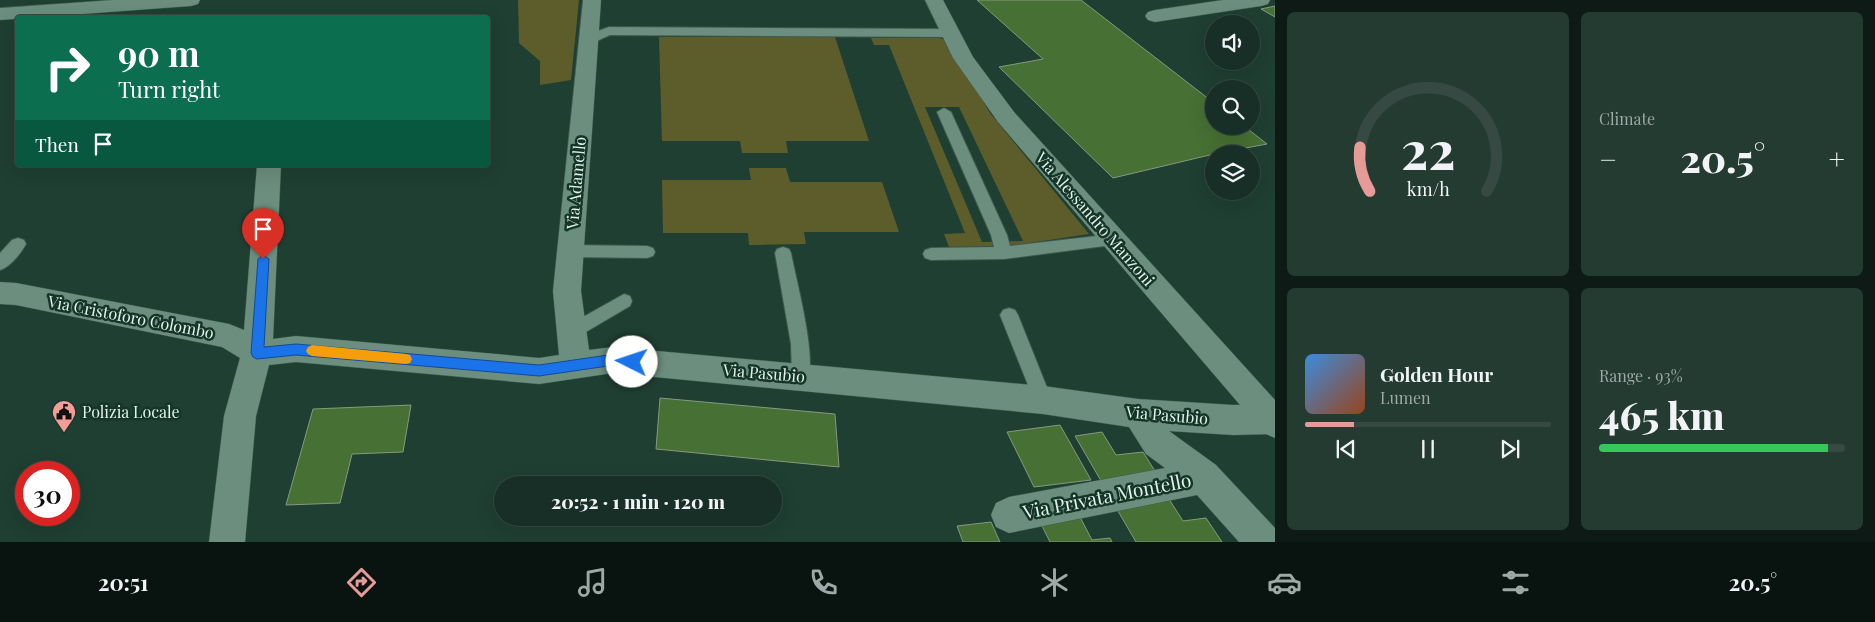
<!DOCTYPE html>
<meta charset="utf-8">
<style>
body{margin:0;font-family:"Playfair Display",serif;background:#243b32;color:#f1f3f6;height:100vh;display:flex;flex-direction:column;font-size:19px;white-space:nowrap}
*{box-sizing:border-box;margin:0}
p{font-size:16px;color:#9ea9a7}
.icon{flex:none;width:28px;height:28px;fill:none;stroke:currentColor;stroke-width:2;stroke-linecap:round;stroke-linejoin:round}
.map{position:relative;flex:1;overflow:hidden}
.sheet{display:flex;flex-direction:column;gap:12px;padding:12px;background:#0d1a15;width:600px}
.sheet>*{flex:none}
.banner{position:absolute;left:15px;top:15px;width:475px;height:152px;border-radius:5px;box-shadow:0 5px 20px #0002,0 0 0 1px #364a43;background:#0b6e4f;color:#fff;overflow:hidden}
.fabs{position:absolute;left:1205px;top:15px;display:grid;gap:10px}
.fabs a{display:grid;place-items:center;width:55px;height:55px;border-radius:50%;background:#172f26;box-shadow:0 5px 20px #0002,0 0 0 1px #364a43;font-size:25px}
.speed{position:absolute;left:15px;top:461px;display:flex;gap:10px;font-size:25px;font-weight:700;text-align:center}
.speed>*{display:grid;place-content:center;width:65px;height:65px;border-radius:50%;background:#172f26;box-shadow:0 5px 20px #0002,0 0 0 1px #364a43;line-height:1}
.speed .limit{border:8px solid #d22;background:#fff;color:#111}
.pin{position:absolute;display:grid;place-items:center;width:42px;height:42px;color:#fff;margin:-51px -21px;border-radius:50% 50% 50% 0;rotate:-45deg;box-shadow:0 0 5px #0007}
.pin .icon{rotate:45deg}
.me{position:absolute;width:55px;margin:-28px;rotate:274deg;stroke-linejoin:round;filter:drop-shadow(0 0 4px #0008)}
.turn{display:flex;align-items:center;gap:18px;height:105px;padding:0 20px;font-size:22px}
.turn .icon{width:65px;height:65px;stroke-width:2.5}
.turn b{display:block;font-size:35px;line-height:42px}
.then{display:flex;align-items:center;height:48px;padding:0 20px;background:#0003;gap:10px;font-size:19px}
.big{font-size:38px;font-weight:800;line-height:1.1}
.sheet .tile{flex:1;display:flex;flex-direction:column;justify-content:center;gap:8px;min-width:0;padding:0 18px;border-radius:8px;background:#243b32}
.sheet .dial{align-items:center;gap:0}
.dial svg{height:130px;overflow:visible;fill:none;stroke:#364a43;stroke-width:7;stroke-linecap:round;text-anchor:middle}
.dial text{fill:#f1f3f6;stroke:none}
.song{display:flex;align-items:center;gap:15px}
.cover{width:60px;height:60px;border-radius:8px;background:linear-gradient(135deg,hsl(210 70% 55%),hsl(20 70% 35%))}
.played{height:5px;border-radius:2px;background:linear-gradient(90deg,#e69b98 20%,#364a43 20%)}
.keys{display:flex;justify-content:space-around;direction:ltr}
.heat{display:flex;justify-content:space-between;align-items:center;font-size:28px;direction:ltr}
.charge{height:8px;border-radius:4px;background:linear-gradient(90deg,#34c759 93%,#364a43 0)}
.sheet .tiles{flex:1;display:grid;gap:12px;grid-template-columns:repeat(2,1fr)}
.trip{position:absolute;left:494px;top:476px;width:288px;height:50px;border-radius:25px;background:#172f26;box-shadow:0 5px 20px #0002,0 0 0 1px #364a43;font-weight:800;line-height:50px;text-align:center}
.tabs{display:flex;height:80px;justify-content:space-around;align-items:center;background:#09130f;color:#9ea9a7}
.tabs .icon{width:35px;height:35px}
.tabs .on{color:#e69b98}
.tabs b{font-size:22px;color:#f1f3f6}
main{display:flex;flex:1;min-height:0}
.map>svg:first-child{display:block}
</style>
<main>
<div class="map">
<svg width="1275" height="542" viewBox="0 0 1275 542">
<rect width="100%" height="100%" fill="#1f3f32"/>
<g fill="#5d5d2c" fill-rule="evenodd">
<path d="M518,0H579L571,80L540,85V61L519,43Z"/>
<path d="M659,37H835L869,141H786L788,153H742L740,141H662Z"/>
<path d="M871,38H940L947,40L990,113L1089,234L1009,246L949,247L944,234L965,233L889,45H874ZM925,107H959L1023,241L982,242Z"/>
<path d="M749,168H786L790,182H882L899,232H804L806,244L749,245L748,233H663L662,180H751Z"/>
</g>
<g fill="#477034" stroke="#86997e">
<path d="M977,0H1081L1214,103V126H1244L1267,144L1214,154L1113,178L999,67L1043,59Z"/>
<path d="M1275,6V17L1261,9Z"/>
<path d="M660,398L835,414L839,467L656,449Z"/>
<path d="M411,405L403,452L352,454L340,503L286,505L313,409Z"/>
<path d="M1060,425L1091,480L1034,487L1007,432Z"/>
<path d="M1102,432L1116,455L1143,452L1160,479L1104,486L1075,436Z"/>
<path d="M1169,499L1183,521L1206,518L1222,542H1136L1115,506Z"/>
<path d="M1080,517L1092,540L1110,538L1112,542H1050L1040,522Z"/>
<path d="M991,522L1000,542H963L957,526Z"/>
</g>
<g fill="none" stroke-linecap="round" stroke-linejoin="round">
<g stroke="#3e5a4f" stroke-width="2">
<g id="lane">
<path d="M609,27L951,29L957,33L951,37L610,35L588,45L582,41L595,32Z"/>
<path d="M944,108L951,112L1007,235L1010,246L1114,234L1120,236L1122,240L1120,244L1004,259L931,260L925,258L923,254L925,250L931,248L994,247L991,235L937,112Z"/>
<path d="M18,238L24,240L26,244C21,253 10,267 0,270V253L12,240Z"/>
<path d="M570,245L647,246L653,248L655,252L653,256L647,258L570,257L564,255L562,251L564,247Z"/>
<path d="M783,247L789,249L791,253C796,280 818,360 807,383L801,385L795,383L792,377L791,344L775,253L777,249Z"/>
<path d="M624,294L630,296L632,301L630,306L579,336L573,338L567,336L564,331L567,326Z"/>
<path d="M1009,308L1015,310L1018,315L1052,400L1050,406L1043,408L1036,406L1034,400L1000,315L1003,310Z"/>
</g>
</g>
<g stroke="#3e5a4f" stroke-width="1">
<g id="street">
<path d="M113,0H200L198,4L191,6L0,20V8Z"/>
<path d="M583,0H601L581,291L589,350L613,347L1043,386L1138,399L1233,405L1275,404V434L1233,435L1169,431L1216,465L1275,528V542H1239L1197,495L1009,533L996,527L991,515L996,503L1009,497L1165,468L1146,454L1129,427L1043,414L613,373L539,384L296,362L269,365L256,416L245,542H209L224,416L240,358L222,347L16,305L0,304V282L16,283L229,324L244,330L257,165H281L273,339L296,336L539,358L559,355L553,291Z"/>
<path d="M1223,0H1270L1268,4L1261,6L1155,22L1148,20L1145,16L1148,12L1155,10Z"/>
</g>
</g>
<g stroke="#3e5a4f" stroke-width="1">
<path id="secondary" d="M925,0H943L973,57L1014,112L1275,400V438L1264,433L998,122L953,58Z"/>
</g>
<use href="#lane" fill="#6c8e7e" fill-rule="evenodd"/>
<use href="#street" fill="#6c8e7e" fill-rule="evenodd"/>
<use href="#secondary" fill="#6c8e7e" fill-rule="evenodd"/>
</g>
<path fill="#1a73e8" stroke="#114b97" d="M263,255L269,259L264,347L296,344L539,365L608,355L636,358L638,362L636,366L632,367L608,366L539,376L296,355L257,359L253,357L251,353L258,259Z"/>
<path fill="#f59e0b" d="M312,345L406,354L410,355L412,359L410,363L406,364L312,356L308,354L306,351L308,347Z"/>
<defs>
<g id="civic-pin" transform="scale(1.25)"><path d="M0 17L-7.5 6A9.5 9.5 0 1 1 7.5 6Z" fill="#f59c96" stroke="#153528"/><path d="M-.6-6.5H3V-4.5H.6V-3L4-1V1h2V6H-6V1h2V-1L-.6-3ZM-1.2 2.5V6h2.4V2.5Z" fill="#111"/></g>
</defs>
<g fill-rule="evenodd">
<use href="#civic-pin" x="64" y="412"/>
</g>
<g text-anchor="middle" stroke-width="5" stroke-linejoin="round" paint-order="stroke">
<g font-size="16" fill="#dff1e8" stroke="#153528">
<text transform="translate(576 183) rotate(-85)" y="6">Via Adamello</text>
<text transform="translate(1095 219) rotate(49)" y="6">Via Alessandro Manzoni</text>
<text transform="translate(131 317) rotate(11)" y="6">Via Cristoforo Colombo</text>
<text transform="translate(764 373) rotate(5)" y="6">Via Pasubio</text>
<text transform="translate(1167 415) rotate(5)" y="6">Via Pasubio</text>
</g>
<g font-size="16" fill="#dff1e8" stroke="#153528" text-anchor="start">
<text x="82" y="418">Polizia Locale</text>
</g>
<g font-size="19" fill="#dff1e8" stroke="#153528">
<text transform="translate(1107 496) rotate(-11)" y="7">Via Privata Montello</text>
</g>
</g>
</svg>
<div class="fabs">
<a><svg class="icon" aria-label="sound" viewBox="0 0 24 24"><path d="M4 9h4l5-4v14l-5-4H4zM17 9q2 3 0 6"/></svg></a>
<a><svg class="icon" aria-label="search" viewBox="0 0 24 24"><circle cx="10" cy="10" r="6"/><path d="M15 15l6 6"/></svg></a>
<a><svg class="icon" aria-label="layers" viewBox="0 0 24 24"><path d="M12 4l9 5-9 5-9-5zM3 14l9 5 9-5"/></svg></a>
</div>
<div class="speed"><div class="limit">30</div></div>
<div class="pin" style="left:263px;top:259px;background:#d93025"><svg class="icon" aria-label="arrive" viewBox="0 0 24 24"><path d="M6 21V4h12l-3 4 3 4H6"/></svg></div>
<svg class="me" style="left:632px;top:362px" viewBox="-20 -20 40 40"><circle r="19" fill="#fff"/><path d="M0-13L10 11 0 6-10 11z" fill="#1a73e8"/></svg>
<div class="trip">20:52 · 1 min · 120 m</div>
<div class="banner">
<div class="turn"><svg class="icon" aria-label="right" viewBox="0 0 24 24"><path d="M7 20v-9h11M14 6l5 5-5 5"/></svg><div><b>90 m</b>Turn right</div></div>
<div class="then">Then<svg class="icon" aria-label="arrive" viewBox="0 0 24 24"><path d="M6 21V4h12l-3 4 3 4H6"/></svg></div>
</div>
</div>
<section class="sheet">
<div class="tiles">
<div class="tile dial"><svg viewBox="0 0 100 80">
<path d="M14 69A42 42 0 1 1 86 69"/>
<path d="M14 69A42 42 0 0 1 8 42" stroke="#e69b98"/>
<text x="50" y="56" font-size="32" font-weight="700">22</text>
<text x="50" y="72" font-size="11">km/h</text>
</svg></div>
<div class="tile"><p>Climate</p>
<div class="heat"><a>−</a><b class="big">20.5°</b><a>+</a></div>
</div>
<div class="tile">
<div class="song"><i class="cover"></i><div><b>Golden Hour</b><p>Lumen</p></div></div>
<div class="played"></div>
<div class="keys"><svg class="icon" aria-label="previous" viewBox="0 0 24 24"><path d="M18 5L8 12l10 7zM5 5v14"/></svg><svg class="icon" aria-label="pause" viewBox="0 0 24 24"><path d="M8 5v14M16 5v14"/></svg><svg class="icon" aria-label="next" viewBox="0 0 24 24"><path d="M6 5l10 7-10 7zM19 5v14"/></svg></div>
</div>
<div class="tile"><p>Range · 93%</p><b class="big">465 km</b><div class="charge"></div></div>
</div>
</section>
</main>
<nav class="tabs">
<b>20:51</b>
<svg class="icon on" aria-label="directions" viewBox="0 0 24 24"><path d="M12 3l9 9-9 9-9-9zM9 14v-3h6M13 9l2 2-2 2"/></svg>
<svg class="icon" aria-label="music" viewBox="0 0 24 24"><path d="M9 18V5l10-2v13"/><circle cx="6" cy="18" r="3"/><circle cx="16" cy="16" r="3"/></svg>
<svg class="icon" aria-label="phone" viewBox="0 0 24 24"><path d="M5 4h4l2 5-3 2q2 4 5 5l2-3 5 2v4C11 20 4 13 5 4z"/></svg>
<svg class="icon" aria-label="climate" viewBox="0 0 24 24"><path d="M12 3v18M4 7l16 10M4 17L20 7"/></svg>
<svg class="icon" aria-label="car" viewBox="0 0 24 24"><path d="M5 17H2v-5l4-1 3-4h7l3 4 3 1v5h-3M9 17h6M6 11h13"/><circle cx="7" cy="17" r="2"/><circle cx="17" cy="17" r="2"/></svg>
<svg class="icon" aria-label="filters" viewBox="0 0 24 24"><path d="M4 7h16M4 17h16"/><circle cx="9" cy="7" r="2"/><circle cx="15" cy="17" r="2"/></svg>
<b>20.5°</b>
</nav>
